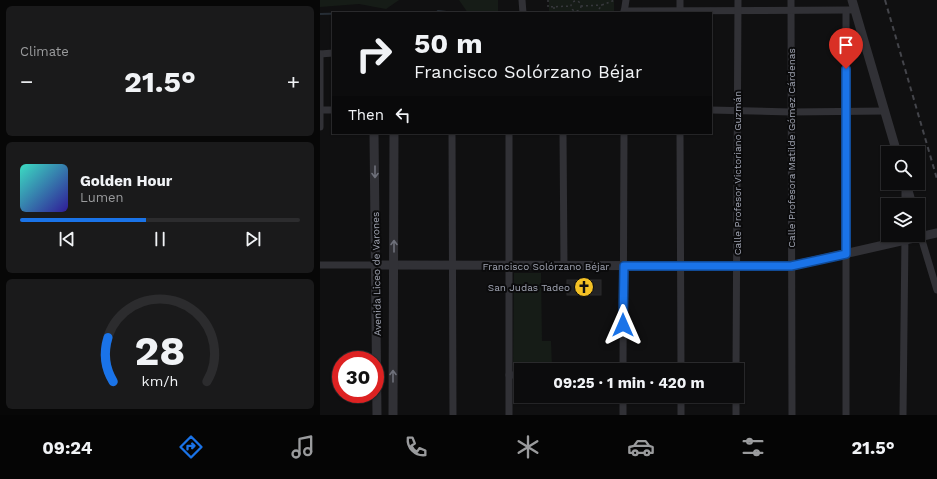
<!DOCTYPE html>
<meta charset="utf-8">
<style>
body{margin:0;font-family:"Work Sans",sans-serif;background:#1a1a1b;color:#f1f3f6;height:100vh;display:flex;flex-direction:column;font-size:15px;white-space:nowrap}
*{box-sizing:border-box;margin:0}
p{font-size:13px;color:#9a9b9d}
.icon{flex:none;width:22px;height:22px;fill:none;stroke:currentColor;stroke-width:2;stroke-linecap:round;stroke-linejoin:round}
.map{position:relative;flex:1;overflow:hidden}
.details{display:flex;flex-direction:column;gap:6px;padding:6px;background:#070707;width:320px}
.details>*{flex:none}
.banner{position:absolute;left:12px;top:12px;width:380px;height:122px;border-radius:0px;box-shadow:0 1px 3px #0004,0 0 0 1px #2c2c2e;background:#0c0c0d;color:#f1f3f6;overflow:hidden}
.buttons{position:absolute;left:561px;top:146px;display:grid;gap:8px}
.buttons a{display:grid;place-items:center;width:44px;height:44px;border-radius:0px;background:#0c0c0d;box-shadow:0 1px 3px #0004,0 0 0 1px #2c2c2e;font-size:20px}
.speed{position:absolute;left:12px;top:351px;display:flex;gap:8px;font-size:20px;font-weight:700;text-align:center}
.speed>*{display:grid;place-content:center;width:52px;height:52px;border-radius:50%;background:#0c0c0d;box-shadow:0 1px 3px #0004,0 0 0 1px #2c2c2e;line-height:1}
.speed .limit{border:6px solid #d22;background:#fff;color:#111}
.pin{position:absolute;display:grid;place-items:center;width:34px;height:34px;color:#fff;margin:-41px -17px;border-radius:50% 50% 50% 0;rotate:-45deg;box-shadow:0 0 4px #0007}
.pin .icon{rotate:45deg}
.me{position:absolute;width:44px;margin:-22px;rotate:0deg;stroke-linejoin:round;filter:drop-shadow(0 0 3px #0008)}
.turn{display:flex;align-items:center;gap:14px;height:84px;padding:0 16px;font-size:18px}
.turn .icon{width:52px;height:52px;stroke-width:2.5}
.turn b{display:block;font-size:28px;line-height:34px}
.then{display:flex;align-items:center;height:38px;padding:0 16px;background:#0003;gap:8px;font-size:15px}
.big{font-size:30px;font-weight:700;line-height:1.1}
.details .card{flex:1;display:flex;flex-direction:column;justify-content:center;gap:6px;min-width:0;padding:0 14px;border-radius:6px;background:#1a1a1b}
.details .dial{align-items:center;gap:0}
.dial svg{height:104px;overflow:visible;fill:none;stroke:#2c2c2e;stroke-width:7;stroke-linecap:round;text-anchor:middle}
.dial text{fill:#f1f3f6;stroke:none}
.song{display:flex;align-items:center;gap:12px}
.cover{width:48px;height:48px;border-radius:6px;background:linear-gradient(135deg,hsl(170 70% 55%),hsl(250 70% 35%))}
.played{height:4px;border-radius:2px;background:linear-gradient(90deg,#1a73e8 45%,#2c2c2e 45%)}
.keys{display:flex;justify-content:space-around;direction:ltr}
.heat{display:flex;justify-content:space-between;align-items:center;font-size:22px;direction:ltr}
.trip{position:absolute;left:194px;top:363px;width:230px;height:40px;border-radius:0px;background:#0c0c0d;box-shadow:0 1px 3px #0004,0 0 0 1px #2c2c2e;font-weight:700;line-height:40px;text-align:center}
.dock{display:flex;height:64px;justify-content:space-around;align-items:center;background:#050505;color:#9a9b9d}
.dock .icon{width:28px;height:28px}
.dock .active{color:#1a73e8}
.dock b{font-size:18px;color:#f1f3f6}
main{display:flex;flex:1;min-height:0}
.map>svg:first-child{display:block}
</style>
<main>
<section class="details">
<div class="card"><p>Climate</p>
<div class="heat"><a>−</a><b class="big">21.5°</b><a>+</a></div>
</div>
<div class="card">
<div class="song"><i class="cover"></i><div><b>Golden Hour</b><p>Lumen</p></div></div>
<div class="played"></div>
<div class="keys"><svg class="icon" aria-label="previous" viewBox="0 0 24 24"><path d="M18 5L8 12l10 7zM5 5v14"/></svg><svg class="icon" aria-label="pause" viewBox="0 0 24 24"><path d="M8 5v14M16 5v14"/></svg><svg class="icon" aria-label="next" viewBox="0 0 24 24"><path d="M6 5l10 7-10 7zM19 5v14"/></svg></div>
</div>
<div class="card dial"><svg viewBox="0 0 100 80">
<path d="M14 69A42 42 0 1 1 86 69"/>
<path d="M14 69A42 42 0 0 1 10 35" stroke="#1a73e8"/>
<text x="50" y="56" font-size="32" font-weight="700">28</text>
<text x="50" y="72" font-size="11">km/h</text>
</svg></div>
</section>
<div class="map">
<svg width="617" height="415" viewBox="0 0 617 415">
<rect width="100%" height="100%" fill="#101011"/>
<g fill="#161c17">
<path d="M0,0H79L66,9L39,4L0,7Z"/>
<path d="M139,0H178V13H148Z"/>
<rect x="229" y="0" width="65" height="13"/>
<path d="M194,273H221L222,341H231L232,367L193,368Z"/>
</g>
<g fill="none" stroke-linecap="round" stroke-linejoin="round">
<g stroke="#262d35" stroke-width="2">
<path d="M116,13L118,11L135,13"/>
<path d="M0,14L39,13"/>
</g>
</g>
<rect fill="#232325" stroke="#2a2a2d" x="247" y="280" width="34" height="15"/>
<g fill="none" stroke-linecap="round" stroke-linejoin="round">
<g stroke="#37383d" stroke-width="1.5" stroke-dasharray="2 3" stroke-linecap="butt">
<path d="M228,0V7L251,6"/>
<circle cx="256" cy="6" r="5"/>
<path d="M261,6L282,5"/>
<path d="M234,7V13"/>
<path d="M276,13L282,5L295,0"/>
</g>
<g stroke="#313136" stroke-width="7">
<path d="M202,0L203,13"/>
<path d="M360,0V13"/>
<path d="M471,0L472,415"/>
<path d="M304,11L530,10"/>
<path d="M526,11V415"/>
<path d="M304,13L306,0"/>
<path d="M0,54L13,53"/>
<path d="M0,110H13"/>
<path d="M391,110L471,112L565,111"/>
<path d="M0,127V54"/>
<path d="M132,133L133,415"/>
<path d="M243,133L244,266"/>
<path d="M360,133L361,370"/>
<path d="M585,205V187"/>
<path d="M601,237L617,290"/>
<path d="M0,265H55"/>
<path d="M303,370L304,133"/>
<path d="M416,370L418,0"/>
<path d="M189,375H201"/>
<path d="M361,396V415"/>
<path d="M189,415V133"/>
<path d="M303,415V396"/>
<path d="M416,415V396"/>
<path d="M583,415L585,235"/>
</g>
<g stroke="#313136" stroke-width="9">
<path d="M532,0L577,153"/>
<path d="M54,133L57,415"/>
<path d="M586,183L592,205"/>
<path d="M598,225L601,237"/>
<path d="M55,265L471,266L617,233"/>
<path d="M73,415L74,133"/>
</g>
<path stroke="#44454b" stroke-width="2" stroke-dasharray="5 4" stroke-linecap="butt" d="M565,0L617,179"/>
</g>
<defs><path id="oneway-shaft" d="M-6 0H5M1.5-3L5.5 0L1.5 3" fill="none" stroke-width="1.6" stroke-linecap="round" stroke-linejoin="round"/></defs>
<g stroke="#6e707a">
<use href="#oneway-shaft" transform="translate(55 172) rotate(90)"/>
<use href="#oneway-shaft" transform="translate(74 246) rotate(-90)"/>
<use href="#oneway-shaft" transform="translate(73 376) rotate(-90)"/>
</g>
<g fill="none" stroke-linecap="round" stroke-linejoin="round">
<g stroke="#114b97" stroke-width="10">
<path id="route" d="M303,325L304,266H471L526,254V69"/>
</g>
<use href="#route" stroke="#1a73e8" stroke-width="7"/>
</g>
<defs>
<g id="church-disc" transform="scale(1)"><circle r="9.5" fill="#f4c125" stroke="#0b0b0c"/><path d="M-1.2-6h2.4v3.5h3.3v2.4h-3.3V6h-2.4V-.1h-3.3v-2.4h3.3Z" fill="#111"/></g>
</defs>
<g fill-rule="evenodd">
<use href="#church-disc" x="264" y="287"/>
</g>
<g text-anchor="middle" stroke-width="4" stroke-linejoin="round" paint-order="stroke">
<g font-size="10" fill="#a0a4b2" stroke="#0b0b0c">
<text transform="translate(471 148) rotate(-90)" y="4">Calle Profesora Matilde Gómez Cárdenas</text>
<text transform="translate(417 173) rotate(-90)" y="4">Calle Profesor Victoriano Guzmán</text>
<text x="226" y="270">Francisco Solórzano Béjar</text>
<text transform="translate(56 274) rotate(-91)" y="4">Avenida Liceo de Varones</text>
</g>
<g font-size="10" fill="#a0a4b2" stroke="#0b0b0c" text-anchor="end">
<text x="250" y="291">San Judas Tadeo</text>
</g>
</g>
</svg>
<div class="buttons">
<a><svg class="icon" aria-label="search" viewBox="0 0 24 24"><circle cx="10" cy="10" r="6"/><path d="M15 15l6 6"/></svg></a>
<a><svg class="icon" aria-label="layers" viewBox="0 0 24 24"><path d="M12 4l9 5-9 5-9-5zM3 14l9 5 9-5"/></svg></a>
</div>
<div class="speed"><div class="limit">30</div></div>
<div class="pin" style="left:526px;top:69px;background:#d93025"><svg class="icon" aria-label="arrive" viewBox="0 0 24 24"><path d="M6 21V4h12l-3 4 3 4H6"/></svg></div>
<svg class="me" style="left:303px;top:325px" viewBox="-20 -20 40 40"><path d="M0-17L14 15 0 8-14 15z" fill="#1a73e8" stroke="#fff" stroke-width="4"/></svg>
<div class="trip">09:25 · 1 min · 420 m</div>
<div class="banner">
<div class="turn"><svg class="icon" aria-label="right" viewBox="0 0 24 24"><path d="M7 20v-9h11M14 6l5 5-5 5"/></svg><div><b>50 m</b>Francisco Solórzano Béjar</div></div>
<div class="then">Then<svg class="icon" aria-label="left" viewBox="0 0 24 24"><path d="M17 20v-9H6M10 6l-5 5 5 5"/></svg></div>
</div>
</div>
</main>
<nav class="dock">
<b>09:24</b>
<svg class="icon active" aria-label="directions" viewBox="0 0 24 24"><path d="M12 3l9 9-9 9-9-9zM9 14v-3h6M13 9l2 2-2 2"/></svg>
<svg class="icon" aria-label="music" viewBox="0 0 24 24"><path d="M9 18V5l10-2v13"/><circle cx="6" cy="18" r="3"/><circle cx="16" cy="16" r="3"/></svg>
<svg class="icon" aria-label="phone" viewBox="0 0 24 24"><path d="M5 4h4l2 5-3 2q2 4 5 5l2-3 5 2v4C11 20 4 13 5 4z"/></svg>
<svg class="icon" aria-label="climate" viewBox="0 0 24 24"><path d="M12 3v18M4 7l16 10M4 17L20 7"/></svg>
<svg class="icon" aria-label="car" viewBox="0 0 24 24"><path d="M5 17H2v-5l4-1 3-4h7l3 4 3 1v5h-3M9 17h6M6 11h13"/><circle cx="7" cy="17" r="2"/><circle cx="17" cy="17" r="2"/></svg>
<svg class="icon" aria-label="filters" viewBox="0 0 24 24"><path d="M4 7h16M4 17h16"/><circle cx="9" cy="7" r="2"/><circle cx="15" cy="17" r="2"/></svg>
<b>21.5°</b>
</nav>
